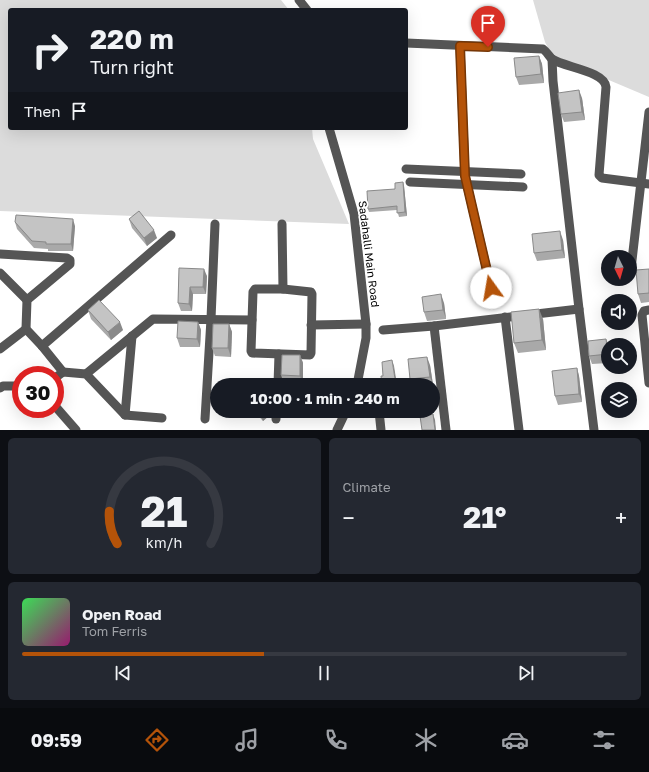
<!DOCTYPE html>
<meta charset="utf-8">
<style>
body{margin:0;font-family:"Golos Text",sans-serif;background:#242831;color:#f1f3f6;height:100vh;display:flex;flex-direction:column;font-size:15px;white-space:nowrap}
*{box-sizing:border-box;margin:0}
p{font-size:13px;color:#9ea1a6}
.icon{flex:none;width:22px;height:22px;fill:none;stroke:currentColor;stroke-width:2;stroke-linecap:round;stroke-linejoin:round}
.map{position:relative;height:430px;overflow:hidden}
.sheet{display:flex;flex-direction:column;gap:8px;padding:8px;background:#0d0f14;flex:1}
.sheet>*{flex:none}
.banner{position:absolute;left:8px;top:8px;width:400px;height:122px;border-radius:4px;box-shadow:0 4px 16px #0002;background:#171b24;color:#f1f3f6;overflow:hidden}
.needle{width:26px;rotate:175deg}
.controls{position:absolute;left:601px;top:250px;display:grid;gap:8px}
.controls a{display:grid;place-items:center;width:36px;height:36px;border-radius:50%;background:#171b24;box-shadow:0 4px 16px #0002;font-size:20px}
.speed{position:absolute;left:12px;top:366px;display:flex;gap:8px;font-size:20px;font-weight:700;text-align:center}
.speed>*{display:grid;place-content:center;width:52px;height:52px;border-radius:50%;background:#171b24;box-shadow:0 4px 16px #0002;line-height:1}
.speed .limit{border:6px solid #d22;background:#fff;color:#111}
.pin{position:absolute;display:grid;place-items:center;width:34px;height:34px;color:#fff;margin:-41px -17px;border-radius:50% 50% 50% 0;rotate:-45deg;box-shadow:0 0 4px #0007}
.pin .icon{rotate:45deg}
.me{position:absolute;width:44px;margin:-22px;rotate:347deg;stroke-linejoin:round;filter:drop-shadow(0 0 3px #0008)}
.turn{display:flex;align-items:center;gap:14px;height:84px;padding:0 16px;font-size:18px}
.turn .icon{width:52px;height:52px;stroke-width:2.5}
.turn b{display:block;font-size:28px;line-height:34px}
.then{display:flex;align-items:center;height:38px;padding:0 16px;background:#0003;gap:8px;font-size:15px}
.big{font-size:30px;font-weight:700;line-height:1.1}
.sheet .tile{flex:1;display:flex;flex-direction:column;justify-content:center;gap:6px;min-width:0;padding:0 14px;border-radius:6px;background:#242831}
.sheet .dial{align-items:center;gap:0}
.dial svg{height:104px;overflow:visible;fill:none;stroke:#363941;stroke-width:7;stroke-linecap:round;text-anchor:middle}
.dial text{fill:#f1f3f6;stroke:none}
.song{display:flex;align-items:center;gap:12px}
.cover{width:48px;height:48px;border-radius:6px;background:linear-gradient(135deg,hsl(130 70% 55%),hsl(320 70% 35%))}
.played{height:4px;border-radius:2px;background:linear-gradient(90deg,#b45309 40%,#363941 40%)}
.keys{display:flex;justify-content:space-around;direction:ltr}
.heat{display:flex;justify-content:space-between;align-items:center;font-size:22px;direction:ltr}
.sheet .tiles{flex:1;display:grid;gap:8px;grid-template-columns:1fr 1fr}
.tile:last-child{grid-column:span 2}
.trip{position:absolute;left:210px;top:378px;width:230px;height:40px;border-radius:20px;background:#171b24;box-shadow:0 4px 16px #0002;font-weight:700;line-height:40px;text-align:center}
.tab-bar{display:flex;height:64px;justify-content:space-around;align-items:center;background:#090b0e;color:#9ea1a6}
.tab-bar .icon{width:28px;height:28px}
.tab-bar .selected{color:#b45309}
.tab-bar b{font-size:18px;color:#f1f3f6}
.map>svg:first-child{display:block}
</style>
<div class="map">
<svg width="649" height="430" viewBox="0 0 649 430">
<rect width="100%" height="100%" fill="#fff"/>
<g fill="#dcdcdc">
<path d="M0,0H281L289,10H10V128H312L313,139L349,224L0,211Z"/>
<path d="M533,0H649V97L552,56L545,42Z"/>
</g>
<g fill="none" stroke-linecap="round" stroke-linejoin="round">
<g stroke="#555" stroke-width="9">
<path d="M299,0L307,10"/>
<path d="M406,43L543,49C547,52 549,56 552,59C563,67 605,71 606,87L599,175L602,178L649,184"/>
<path d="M460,46L465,176L491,288"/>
<path d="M552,59L553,81L579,309L594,430"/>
<path d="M329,128L354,214L366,324V338L357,385"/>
<path d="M406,169L521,174"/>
<path d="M410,182L523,187"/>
<path d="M282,224L283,289"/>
<path d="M0,254L67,258L70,260V264L27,300L26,329L42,346L63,372L55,378"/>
<path d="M631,269L649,112"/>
<path d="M0,273L27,300"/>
<path d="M255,289H283L311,292L312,294L311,353L310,355L252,353L251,351L253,292Z"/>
<path d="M649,310L644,311L642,315L649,383"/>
<path d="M505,317L519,430"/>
<path d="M311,325L366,324"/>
<path d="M434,326L446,430"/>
<path d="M383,330L434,326L579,309"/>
<path d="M42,346L171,235"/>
<path d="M0,349L26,329"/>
<path d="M63,372L86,374L125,415L162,418"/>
<path d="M86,374L153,319L252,320"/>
<path d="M278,385L279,354"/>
<path d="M0,388L3,386H21"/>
<path d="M55,406L76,430"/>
<path d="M379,411L381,430"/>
<path d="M125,415L132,336"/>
<path d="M205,419L211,319L215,224"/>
<path d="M276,419V411"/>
<path d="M337,430L346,411"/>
</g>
</g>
<g fill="#a9a9a9">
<path d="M539,56L542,64L544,83L519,85L516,77Z"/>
<path d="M582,98L585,120L564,122L561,114Z"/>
<path d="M403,182L404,186L407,216L399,217L397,210L369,212L368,209L395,189Z"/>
<path d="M129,219L157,238L147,246L132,228Z"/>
<path d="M15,222L75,226L73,251H48V249L34,248L17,229Z"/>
<path d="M563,240L565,258L537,261L534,253Z"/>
<path d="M179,268L207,276L206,294H193L192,311H181L178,303Z"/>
<path d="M649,269V302L641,303L638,294Z"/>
<path d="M444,303L446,319L427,321L424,312Z"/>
<path d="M88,310L123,330L111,340L91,319Z"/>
<path d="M543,319L546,350L518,353L514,343Z"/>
<path d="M198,322L201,330L200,347H180L177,338Z"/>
<path d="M229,324L232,332L231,357L215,356L212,348Z"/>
<path d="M606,339L609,345H608V363L592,364L589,356Z"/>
<path d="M300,355L303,363V384H284L281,375Z"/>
<path d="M430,365L433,385H412L410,379Z"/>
<path d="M577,368L579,376L582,402L558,405L555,396Z"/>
<path d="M254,411H270V415L263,421Z"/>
</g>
<g fill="#898989">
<path d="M539,56L542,64L544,83L541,74Z"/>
<path d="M579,90L582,98L585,120L582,112Z"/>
<path d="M403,182L404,186L407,216L405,212Z"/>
<path d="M73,219L75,226L73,251L71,244Z"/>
<path d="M154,230L157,238L147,246L144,238Z"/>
<path d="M560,231L563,240L565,258L562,250Z"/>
<path d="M204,269L207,276L206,294L203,287Z"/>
<path d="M190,287L193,294L192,311L189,304Z"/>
<path d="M441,294L444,303L446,319L443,310Z"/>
<path d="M539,309L543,319L546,350L542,340Z"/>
<path d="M120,322L123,330L111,340L108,332Z"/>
<path d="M198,322L201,330L200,347L197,339Z"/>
<path d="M229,324L232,332L231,357L228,348Z"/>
<path d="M300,355L303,363V384L300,376Z"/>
<path d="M427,357L430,365L433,385L430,377Z"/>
<path d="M392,360L394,366L397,385H396Z"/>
<path d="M577,368L579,376L582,402L579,394Z"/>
<path d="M262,411H270V415L263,421L260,413Z"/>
<path d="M433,414L435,420L436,430H435Z"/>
</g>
<g fill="#c4c4c4" stroke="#898989">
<path d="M539,56L541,74L516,77L514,58Z"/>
<path d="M579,90L582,112L561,114L558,93Z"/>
<path d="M403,182L405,212L397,213V206L368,209L367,191L395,189V183Z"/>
<path d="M139,211L154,230L144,238L129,219Z"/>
<path d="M16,215L73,219L71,244H46V242L32,241L15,222Z"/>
<path d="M560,231L562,250L534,253L532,234Z"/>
<path d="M179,268L204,269L203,287H190L189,304L178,303Z"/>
<path d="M649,269V293L638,294L636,270Z"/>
<path d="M441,294L443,310L424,312L422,297Z"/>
<path d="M99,300L120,322L108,332L88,310Z"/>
<path d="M539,309L542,340L514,343L511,312Z"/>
<path d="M178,321L198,322L197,339L177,338Z"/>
<path d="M213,324H229L228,348H212Z"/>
<path d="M606,339L608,354L589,356L588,341Z"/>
<path d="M282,355H300V376L281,375Z"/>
<path d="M427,357L430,377L410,379L408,359Z"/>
<path d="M392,360L396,385H382L381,376H383L382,362Z"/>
<path d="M577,368L579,394L555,396L552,371Z"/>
<path d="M433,414L435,430H422L420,416Z"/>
</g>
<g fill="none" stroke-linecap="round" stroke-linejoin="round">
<g stroke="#753606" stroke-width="10">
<path id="route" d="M488,47L460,46L465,176L491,288"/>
</g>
<use href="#route" stroke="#b45309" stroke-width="7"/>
</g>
<g text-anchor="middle" stroke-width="3.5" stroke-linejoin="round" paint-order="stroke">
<g font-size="11" fill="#000" stroke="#fff">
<text transform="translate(369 254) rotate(83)" y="4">Sadahalli Main Road</text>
</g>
</g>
</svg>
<div class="controls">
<a><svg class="needle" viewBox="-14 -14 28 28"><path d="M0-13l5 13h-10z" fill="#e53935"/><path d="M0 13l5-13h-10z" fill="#9ea1a6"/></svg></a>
<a><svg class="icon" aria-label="sound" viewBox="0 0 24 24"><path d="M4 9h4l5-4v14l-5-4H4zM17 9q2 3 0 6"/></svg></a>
<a><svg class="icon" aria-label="search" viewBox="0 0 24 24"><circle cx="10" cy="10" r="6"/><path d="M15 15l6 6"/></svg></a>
<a><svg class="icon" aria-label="layers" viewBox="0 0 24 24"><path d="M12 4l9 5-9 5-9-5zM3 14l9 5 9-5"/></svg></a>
</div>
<div class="speed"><div class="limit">30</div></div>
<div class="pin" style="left:488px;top:47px;background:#d93025"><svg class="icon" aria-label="arrive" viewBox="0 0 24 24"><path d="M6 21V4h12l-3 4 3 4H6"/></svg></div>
<svg class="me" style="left:491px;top:288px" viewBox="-20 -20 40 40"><circle r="19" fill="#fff"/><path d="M0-13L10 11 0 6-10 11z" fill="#b45309"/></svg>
<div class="trip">10:00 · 1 min · 240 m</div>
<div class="banner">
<div class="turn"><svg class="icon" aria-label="right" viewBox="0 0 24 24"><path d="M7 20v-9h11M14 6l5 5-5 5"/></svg><div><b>220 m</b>Turn right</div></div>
<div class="then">Then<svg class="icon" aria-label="arrive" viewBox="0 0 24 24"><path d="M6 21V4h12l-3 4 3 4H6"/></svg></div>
</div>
</div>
<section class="sheet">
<div class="tiles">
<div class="tile dial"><svg viewBox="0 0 100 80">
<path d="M14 69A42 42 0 1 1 86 69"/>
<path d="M14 69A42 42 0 0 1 8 44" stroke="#b45309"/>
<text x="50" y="56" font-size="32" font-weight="700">21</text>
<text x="50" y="72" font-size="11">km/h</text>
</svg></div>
<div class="tile"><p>Climate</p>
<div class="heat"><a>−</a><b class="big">21°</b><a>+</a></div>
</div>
<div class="tile">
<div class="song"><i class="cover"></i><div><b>Open Road</b><p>Tom Ferris</p></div></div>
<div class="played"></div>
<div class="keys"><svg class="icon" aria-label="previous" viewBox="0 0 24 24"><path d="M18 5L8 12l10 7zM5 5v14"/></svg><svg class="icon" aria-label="pause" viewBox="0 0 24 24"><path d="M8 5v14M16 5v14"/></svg><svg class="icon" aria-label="next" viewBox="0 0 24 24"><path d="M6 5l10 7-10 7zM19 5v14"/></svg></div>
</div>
</div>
</section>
<nav class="tab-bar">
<b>09:59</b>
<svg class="icon selected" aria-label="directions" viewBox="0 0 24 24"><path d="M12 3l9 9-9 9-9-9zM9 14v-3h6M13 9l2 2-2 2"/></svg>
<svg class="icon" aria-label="music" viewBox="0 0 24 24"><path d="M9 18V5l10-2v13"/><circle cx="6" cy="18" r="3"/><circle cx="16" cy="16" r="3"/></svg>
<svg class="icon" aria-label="phone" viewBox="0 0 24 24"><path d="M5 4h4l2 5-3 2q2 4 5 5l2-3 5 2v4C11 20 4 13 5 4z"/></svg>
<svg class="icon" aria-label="climate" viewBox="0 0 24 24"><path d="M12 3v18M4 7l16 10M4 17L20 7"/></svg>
<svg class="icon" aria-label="car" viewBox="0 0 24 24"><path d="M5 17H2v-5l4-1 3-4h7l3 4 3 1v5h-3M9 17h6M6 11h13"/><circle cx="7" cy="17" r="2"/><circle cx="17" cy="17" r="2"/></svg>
<svg class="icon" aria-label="filters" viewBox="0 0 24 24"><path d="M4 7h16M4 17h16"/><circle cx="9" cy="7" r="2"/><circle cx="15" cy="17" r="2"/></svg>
</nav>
